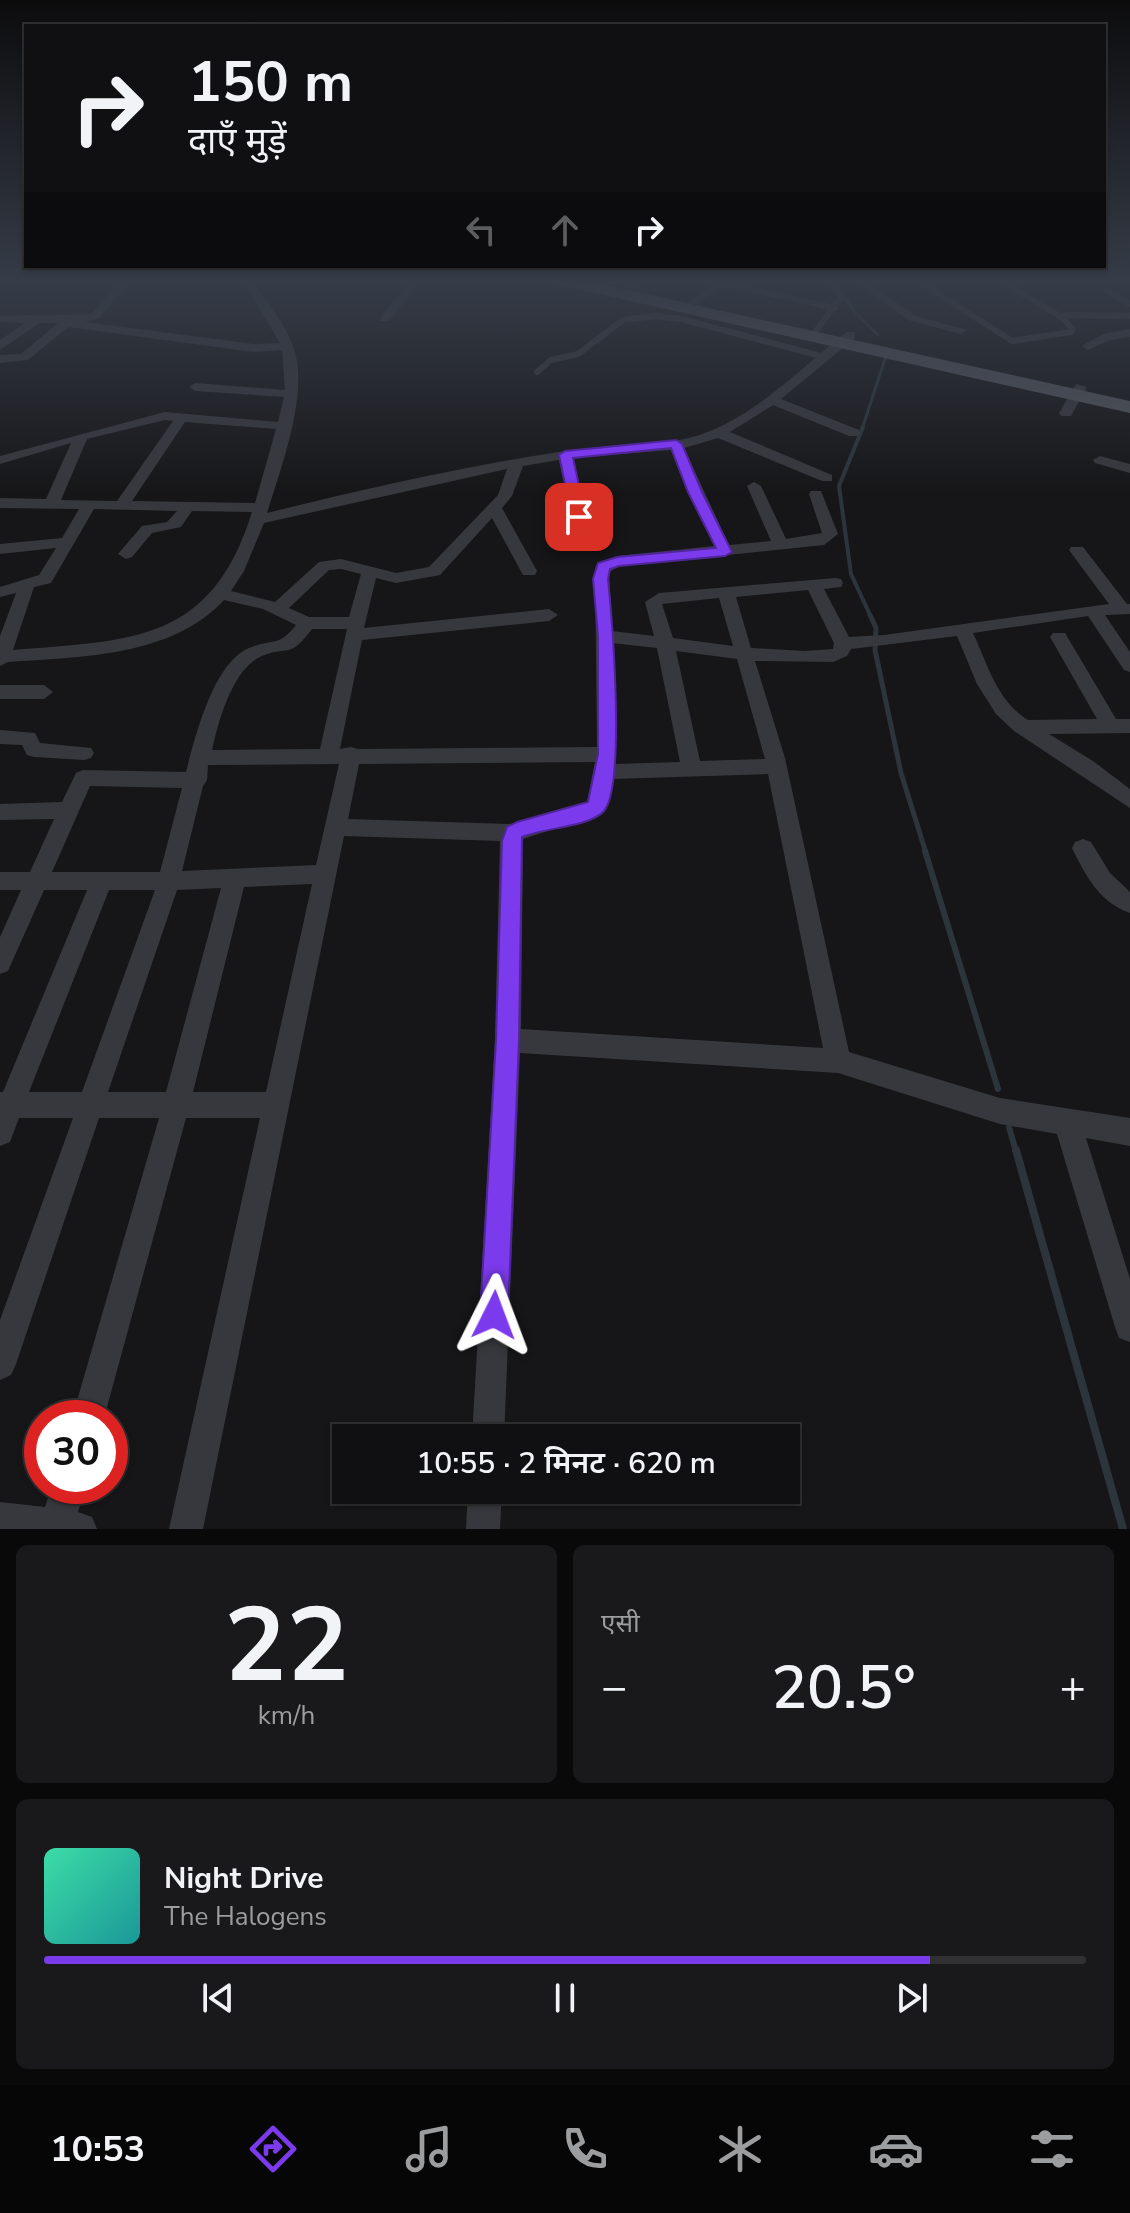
<!DOCTYPE html>
<html lang="hi">
<meta charset="utf-8">
<style>
body{margin:0;font-family:"Nunito Sans","Noto Sans Devanagari",sans-serif;background:#19191b;color:#f1f3f6;height:100vh;display:flex;flex-direction:column;font-size:30px;white-space:nowrap}
*{box-sizing:border-box;margin:0}
p{font-size:26px;color:#9c9d9f}
.icon{flex:none;width:44px;height:44px;fill:none;stroke:currentColor;stroke-width:2;stroke-linecap:round;stroke-linejoin:round}
.map{position:relative;height:1529px;overflow:hidden}
.details{display:flex;flex-direction:column;gap:16px;padding:16px;background:#09090a;flex:1}
.details>*{flex:none}
.guide{position:absolute;left:24px;top:24px;width:1082px;height:244px;border-radius:0px;box-shadow:0 2px 6px #0004,0 0 0 2px #303032;background:#101012;color:#f1f3f6;overflow:hidden}
.speed{position:absolute;left:24px;top:1400px;display:flex;gap:16px;font-size:40px;font-weight:700;text-align:center}
.speed>*{display:grid;place-content:center;width:104px;height:104px;border-radius:50%;background:#101012;box-shadow:0 2px 6px #0004,0 0 0 2px #303032;line-height:1}
.speed .limit{border:12px solid #d22;background:#fff;color:#111}
.pin{position:absolute;display:grid;place-items:center;width:68px;height:68px;color:#fff;margin:-34px;border-radius:16px;box-shadow:0 4px 12px #0006}
.me{position:absolute;width:88px;margin:-44px;rotate:3deg;stroke-linejoin:round;filter:drop-shadow(0 0 6px #0008)}
.turn{display:flex;align-items:center;gap:28px;height:168px;padding:0 32px;font-size:36px}
.turn .icon{width:104px;height:104px;stroke-width:2.5}
.turn b{display:block;font-size:56px;line-height:68px}
.lanes{display:flex;align-items:center;height:76px;padding:0 32px;background:#0003;justify-content:center;gap:40px;direction:ltr}
.lanes .off{opacity:.35}
.big{font-size:60px;font-weight:600;line-height:1.1}
.details .widget{flex:1;display:flex;flex-direction:column;justify-content:center;gap:12px;min-width:0;padding:0 28px;border-radius:12px;background:#19191b}
.details .dial{align-items:center;gap:0}
.dial b{font-size:104px;line-height:1}
.song{display:flex;align-items:center;gap:24px}
.cover{width:96px;height:96px;border-radius:12px;background:linear-gradient(135deg,hsl(160 70% 55%),hsl(180 70% 35%))}
.played{height:8px;border-radius:4px;background:linear-gradient(90deg,#7c3aed 85%,#303032 85%)}
.keys{display:flex;justify-content:space-around;direction:ltr}
.heat{display:flex;justify-content:space-between;align-items:center;font-size:44px;direction:ltr}
.details .tiles{flex:1;display:grid;gap:16px;grid-template-columns:1fr 1fr}
.widget:last-child{grid-column:span 2}
.trip{position:absolute;left:332px;top:1424px;width:468px;height:80px;border-radius:0px;background:#101012;box-shadow:0 2px 6px #0004,0 0 0 2px #303032;font-weight:600;line-height:80px;text-align:center}
.tabs{display:flex;height:128px;justify-content:space-around;align-items:center;background:#060607;color:#9c9d9f}
.tabs .icon{width:56px;height:56px}
.tabs .current{color:#7c3aed}
.tabs b{font-size:36px;color:#f1f3f6}
.map>svg:first-child{display:block}
</style>
<div class="map">
<svg width="1130" height="1529" viewBox="0 0 1130 1529">
<rect width="100%" height="100%" fill="#161618"/>
<g fill="none" stroke-linecap="round" stroke-linejoin="round">
<g stroke="#2c353c" stroke-width="3">
<path d="M833,280L854,311L878,335"/>
<path d="M862,429L886,356"/>
</g>
<path stroke="#2c353c" stroke-width="4" d="M863,427L839,486L851,574L871,617"/>
<path stroke="#2c353c" stroke-width="5" d="M870,615L876,628L875,650L901,773L926,853"/>
<g stroke="#2c353c" stroke-width="6">
<path d="M925,851L998,1089"/>
<path d="M1009,1127L1016,1152"/>
</g>
<path stroke="#2c353c" stroke-width="8" d="M1016,1150L1123,1529"/>
<g stroke="#37383d" stroke-width="6">
<path d="M707,280L835,308"/>
<path d="M917,280L1012,341L1071,332L1073,329L1061,317L1069,315L1130,316"/>
<path d="M1000,280L1061,317"/>
<path d="M631,286L640,280"/>
<path d="M1106,290L1130,304"/>
<path d="M687,306L722,283"/>
<path d="M813,335L841,297L828,280"/>
<path d="M537,372L551,360L578,354L623,320L654,316L681,319L825,357"/>
</g>
<g fill="#37383d" fill-rule="evenodd">
<path d="M121,280H132L99,318L85,322L253,344L280,343L242,280H252C266,302 286,324 294,349C309,393 281,468 267,513C364,489 461,467 559,452C611,443 666,451 715,429C765,407 804,365 847,332H855V338L781,399L859,430V436H849L773,405L730,432L832,475V481H822L718,438L684,448L729,545L771,541L747,486L754,482L761,486L786,539L822,533L809,494L811,491H821L838,534L824,545L620,566L609,572L612,631L654,636L645,602L659,593L835,578L841,579L843,583L841,587L824,589L849,637L884,635L1109,604L1069,550L1071,547H1083L1127,604H1130V614L1105,615L1130,652V672L1124,670L1088,616L973,633C988,665 997,701 1028,720L1097,719L1050,637L1053,633H1065L1116,719H1130V733L1049,734L1093,761L1130,789V808L1014,731L996,714L977,684L957,636L851,649L847,656L833,662L755,661L785,758L849,1052L1000,1098L1130,1118V1146L1086,1138L1130,1279V1342L1119,1338L1115,1327L1057,1134L1000,1124L838,1073L520,1053L504,1438H472L495,1040L500,841L344,836L203,1529H169L260,1118H186L104,1418H72L159,1118H99L16,1364L11,1375L0,1380V1320L73,1118H19L10,1142L0,1146V1092H3L87,890H44L8,971L0,974V937L21,890H0V872H30L54,819L0,820V804L62,802L76,773L83,770L186,772C195,738 213,663 249,648C273,638 278,648 296,625L263,609L224,600C172,657 79,657 8,662L0,666V636L16,593L0,597V587L39,575L56,548L0,554V544L62,538L79,509L0,508V498L46,499L71,443L0,464V456L165,412L278,422L284,397L195,391L189,387L195,383L285,390L282,350L253,352L68,327L28,360L0,363V355L21,354L58,323H40L0,350V340L25,323L0,322V316L91,314ZM165,420L173,421L117,501L61,500L87,439ZM185,422L276,429L255,503L132,501ZM671,450L714,546L617,556L595,567L597,747L358,749L351,747L340,749L362,640L549,621L558,615L549,609L364,628L376,578L396,583L440,575L492,518L523,575H535L537,571L502,508L512,496L523,466L559,460L571,517L579,522L587,517L573,458ZM507,469L498,495L429,567L396,573L341,559L319,562L275,602L231,591L244,571L264,523ZM94,509L177,511L167,522L142,526L118,554L126,559L132,557L152,533L181,527L192,511L252,512C211,643 133,640 13,650L34,587L51,583ZM341,569L361,574L349,617H309L289,608L329,570ZM808,590L834,643L833,649L805,651L751,648L736,597ZM719,598L733,646L673,638L662,604ZM312,629H347L320,749L212,750C218,723 232,670 260,657C289,644 288,661 312,629ZM612,643L657,648L680,762L615,764ZM676,651L737,659L765,759L700,761ZM595,762L587,802L513,824L348,819L359,764ZM339,764L316,865L182,871L203,786L207,780L208,765ZM768,774L823,1048L521,1029L523,839L603,813L612,779ZM90,786L182,788L160,872H52ZM312,884L266,1092H193L244,887ZM221,888L166,1092H108L177,890ZM109,890H155L82,1092H29Z"/>
<path d="M332,280H343L337,283Z"/>
<path d="M411,280H422L389,321H381V317Z"/>
<path d="M853,280H865L916,316L967,330L961,334L908,320Z"/>
<path d="M1130,329V337L1110,340L1088,350L1082,346L1103,334Z"/>
<path d="M1076,384L1087,387L1071,416H1061L1059,413Z"/>
<path d="M1100,456L1130,464V473L1095,463L1093,460Z"/>
<path d="M0,685H44L53,692L44,699H0Z"/>
<path d="M0,730L35,733L40,743L91,748L94,753L91,758L84,760L34,757L27,755L22,745L0,744Z"/>
<path d="M1083,839L1091,842L1110,873L1130,892V913C1099,902 1086,876 1072,848L1075,842Z"/>
<path d="M52,1486H86L78,1512L92,1517L97,1529H0V1502L45,1507Z"/>
<path d="M468,1490H502L500,1529H466Z"/>
</g>
<path fill="#53555c" fill-rule="evenodd" d="M550,280H582L1130,401V413L559,285Z"/>
</g>
<linearGradient id="sky" x2="0" y2="1"><stop stop-color="#0c0c0d"/><stop offset="0.57" stop-color="#363c48"/><stop offset="1" stop-color="#363c48" stop-opacity="0"/></linearGradient>
<rect width="1130" height="494" fill="url(#sky)"/>
<path fill="#7c3aed" stroke="#51269a" stroke-width="2" d="M676,440L682,444L702,492L732,552L725,556L619,566L610,569L608,579C612,618 626,784 604,811C590,827 542,828 522,837L519,1040L508,1315L504,1325L494,1329L484,1325L480,1315L496,1040L502,841L507,827L517,822L588,802L598,754V636L593,579L598,563L617,557L716,548L688,492L671,448L573,458L586,517L579,521L572,517L559,455L565,451Z"/>
</svg>
<div class="speed"><div class="limit">30</div></div>
<div class="pin" style="left:579px;top:517px;background:#d93025"><svg class="icon" aria-label="arrive" viewBox="0 0 24 24"><path d="M6 21V4h12l-3 4 3 4H6"/></svg></div>
<svg class="me" style="left:494px;top:1315px" viewBox="-20 -20 40 40"><path d="M0-17L14 15 0 8-14 15z" fill="#7c3aed" stroke="#fff" stroke-width="4"/></svg>
<div class="trip">10:55 · 2 मिनट · 620 m</div>
<div class="guide">
<div class="turn"><svg class="icon" aria-label="right" viewBox="0 0 24 24"><path d="M7 20v-9h11M14 6l5 5-5 5"/></svg><div><b>150 m</b>दाएँ मुड़ें</div></div>
<div class="lanes"><svg class="icon off" aria-label="left" viewBox="0 0 24 24"><path d="M17 20v-9H6M10 6l-5 5 5 5"/></svg><svg class="icon off" aria-label="ahead" viewBox="0 0 24 24"><path d="M12 20V5M6 11l6-6 6 6"/></svg><svg class="icon" aria-label="right" viewBox="0 0 24 24"><path d="M7 20v-9h11M14 6l5 5-5 5"/></svg></div>
</div>
</div>
<section class="details">
<div class="tiles">
<div class="widget dial"><b>22</b><p>km/h</p></div>
<div class="widget"><p>एसी</p>
<div class="heat"><a>−</a><b class="big">20.5°</b><a>+</a></div>
</div>
<div class="widget">
<div class="song"><i class="cover"></i><div><b>Night Drive</b><p>The Halogens</p></div></div>
<div class="played"></div>
<div class="keys"><svg class="icon" aria-label="previous" viewBox="0 0 24 24"><path d="M18 5L8 12l10 7zM5 5v14"/></svg><svg class="icon" aria-label="pause" viewBox="0 0 24 24"><path d="M8 5v14M16 5v14"/></svg><svg class="icon" aria-label="next" viewBox="0 0 24 24"><path d="M6 5l10 7-10 7zM19 5v14"/></svg></div>
</div>
</div>
</section>
<nav class="tabs">
<b>10:53</b>
<svg class="icon current" aria-label="directions" viewBox="0 0 24 24"><path d="M12 3l9 9-9 9-9-9zM9 14v-3h6M13 9l2 2-2 2"/></svg>
<svg class="icon" aria-label="music" viewBox="0 0 24 24"><path d="M9 18V5l10-2v13"/><circle cx="6" cy="18" r="3"/><circle cx="16" cy="16" r="3"/></svg>
<svg class="icon" aria-label="phone" viewBox="0 0 24 24"><path d="M5 4h4l2 5-3 2q2 4 5 5l2-3 5 2v4C11 20 4 13 5 4z"/></svg>
<svg class="icon" aria-label="climate" viewBox="0 0 24 24"><path d="M12 3v18M4 7l16 10M4 17L20 7"/></svg>
<svg class="icon" aria-label="car" viewBox="0 0 24 24"><path d="M5 17H2v-5l4-1 3-4h7l3 4 3 1v5h-3M9 17h6M6 11h13"/><circle cx="7" cy="17" r="2"/><circle cx="17" cy="17" r="2"/></svg>
<svg class="icon" aria-label="filters" viewBox="0 0 24 24"><path d="M4 7h16M4 17h16"/><circle cx="9" cy="7" r="2"/><circle cx="15" cy="17" r="2"/></svg>
</nav>
